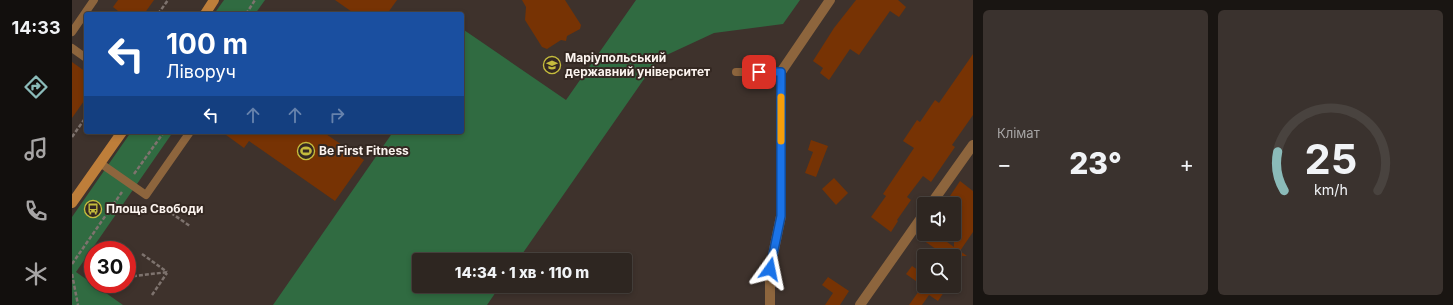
<!DOCTYPE html>
<html lang="uk">
<meta charset="utf-8">
<style>
body{margin:0;font-family:Inter,sans-serif;background:#3a322e;color:#f1f3f6;height:100vh;display:flex;flex-direction:column;font-size:15px;white-space:nowrap}
*{box-sizing:border-box;margin:0}
p{font-size:13px;color:#a7a5a5}
.icon{flex:none;width:22px;height:22px;fill:none;stroke:currentColor;stroke-width:2;stroke-linecap:round;stroke-linejoin:round}
.map{position:relative;flex:1;overflow:hidden}
.panel{display:flex;flex-direction:column;gap:10px;padding:10px;background:#191512;width:480px}
.panel>*{flex:none}
.top-card{position:absolute;left:12px;top:12px;width:380px;height:122px;border-radius:4px;box-shadow:0 2px 6px #0003,0 0 0 1px #49433f;background:#1a4fa0;color:#fff;overflow:hidden}
.tools{position:absolute;left:845px;top:197px;display:grid;gap:8px}
.tools a{display:grid;place-items:center;width:44px;height:44px;border-radius:4px;background:#2e2621;box-shadow:0 2px 6px #0003,0 0 0 1px #49433f;font-size:20px}
.speed{position:absolute;left:12px;top:241px;display:flex;gap:8px;font-size:20px;font-weight:700;text-align:center}
.speed>*{display:grid;place-content:center;width:52px;height:52px;border-radius:50%;background:#2e2621;box-shadow:0 2px 6px #0003,0 0 0 1px #49433f;line-height:1}
.speed .limit{border:6px solid #d22;background:#fff;color:#111}
.pin{position:absolute;display:grid;place-items:center;width:34px;height:34px;color:#fff;margin:-17px;border-radius:8px;box-shadow:0 2px 6px #0006}
.me{position:absolute;width:44px;margin:-22px;rotate:12deg;stroke-linejoin:round;filter:drop-shadow(0 0 3px #0008)}
.turn{display:flex;align-items:center;gap:14px;height:84px;padding:0 16px;font-size:18px}
.turn .icon{width:52px;height:52px;stroke-width:2.5}
.turn b{display:block;font-size:28px;line-height:34px}
.lanes{display:flex;align-items:center;height:38px;padding:0 16px;background:#0003;justify-content:center;gap:20px;direction:ltr}
.lanes .off{opacity:.35}
.big{font-size:30px;font-weight:800;line-height:1.1}
.panel .tile{flex:1;display:flex;flex-direction:column;justify-content:center;gap:6px;min-width:0;padding:0 14px;border-radius:6px;background:#3a322e}
.panel .dial{align-items:center;gap:0}
.dial svg{height:104px;overflow:visible;fill:none;stroke:#49433f;stroke-width:7;stroke-linecap:round;text-anchor:middle}
.dial text{fill:#f1f3f6;stroke:none}
.heat{display:flex;justify-content:space-between;align-items:center;font-size:22px;direction:ltr}
.panel .tiles{flex:1;display:grid;gap:10px;grid-template-columns:repeat(2,1fr)}
.trip{position:absolute;left:340px;top:253px;width:220px;height:40px;border-radius:4px;background:#2e2621;box-shadow:0 2px 6px #0003,0 0 0 1px #49433f;font-weight:800;line-height:40px;text-align:center}
main{display:flex;flex:1;min-height:0}
.menu{display:flex;flex-direction:column;width:72px;justify-content:space-around;align-items:center;background:#120f0d;color:#a7a5a5}
.menu .icon{width:28px;height:28px}
.menu .current{color:#8bbbb9}
.menu b{font-size:18px;color:#f1f3f6}
.map>svg:first-child{display:block}
</style>
<main>
<nav class="menu">
<b>14:33</b>
<svg class="icon current" aria-label="directions" viewBox="0 0 24 24"><path d="M12 3l9 9-9 9-9-9zM9 14v-3h6M13 9l2 2-2 2"/></svg>
<svg class="icon" aria-label="music" viewBox="0 0 24 24"><path d="M9 18V5l10-2v13"/><circle cx="6" cy="18" r="3"/><circle cx="16" cy="16" r="3"/></svg>
<svg class="icon" aria-label="phone" viewBox="0 0 24 24"><path d="M5 4h4l2 5-3 2q2 4 5 5l2-3 5 2v4C11 20 4 13 5 4z"/></svg>
<svg class="icon" aria-label="climate" viewBox="0 0 24 24"><path d="M12 3v18M4 7l16 10M4 17L20 7"/></svg>
</nav>
<div class="map">
<svg width="901" height="305" viewBox="0 0 901 305">
<rect width="100%" height="100%" fill="#3e322c"/>
<g fill="#306b41">
<path d="M152,0H193L183,14H142Z"/>
<path d="M564,0H728L711,24L642,33L586,59L446,260H347V286H428L415,305H201L321,132H390V32L392,30L494,100Z"/>
<path d="M59,132H101L4,272L51,305H0V217Z"/>
</g>
<g fill="#773304">
<path d="M46,0H82L72,14H50L41,7Z"/>
<path d="M263,0H325L315,14H283Z"/>
<path d="M450,0H493L509,25L508,29L495,36L494,41L489,40L475,49L470,47L453,20L454,7Z"/>
<path d="M784,0H826L834,7L827,17L818,11L787,55L778,49L757,80L748,73L751,68L741,61L762,28Z"/>
<path d="M901,54V115L880,145L883,147L859,182L851,176L835,197L839,200L825,220L826,221L819,232L799,217L814,196L811,194L842,148L831,141L845,120L848,122L863,100L867,103Z"/>
<path d="M0,62L14,72V98L0,118Z"/>
<path d="M150,132H251L292,160L263,201L177,141L172,148Z"/>
<path d="M739,140L756,146L744,177L733,173L741,152L736,150Z"/>
<path d="M762,178L776,193L764,205L750,189Z"/>
<path d="M888,181L901,191V232L888,251L895,256H885L882,260V256H874L845,236L846,234H864L882,247V199L878,196Z"/>
<path d="M840,266L852,274V286H876L866,301L857,295L850,305H837L849,288L845,286H851L834,274Z"/>
<path d="M756,277L777,291L768,305H753L761,293L750,285Z"/>
</g>
<g fill="none" stroke-linecap="round" stroke-linejoin="round">
<g stroke="#7e736e" stroke-width="2.5" stroke-dasharray="4 2" stroke-linecap="butt">
<path d="M86,14L96,0"/>
<path d="M174,14L183,0"/>
<path d="M0,137L14,117"/>
<path d="M62,174L92,132"/>
<path d="M99,213L118,226"/>
<path d="M70,254L95,272"/>
<path d="M0,264L50,192"/>
<path d="M0,274L6,305"/>
<path d="M55,277L96,272"/>
<path d="M80,295L95,273"/>
</g>
<g stroke="#8d653d" stroke-width="8">
<path d="M0,32L22,0"/>
<path d="M0,48L14,58"/>
<path d="M664,72H709"/>
<path d="M28,163L74,195L118,132"/>
</g>
<g stroke="#8d653d" stroke-width="10">
<path d="M859,204L901,145"/>
<path d="M698,305V269L709,216V72L758,0"/>
<path d="M788,305L852,214"/>
</g>
<g stroke="#be7e3a" stroke-width="10">
<path d="M133,14L142,0"/>
<path d="M0,203L50,132"/>
</g>
</g>
<g fill="none" stroke-linecap="round" stroke-linejoin="round">
<g stroke="#114b97" stroke-width="10">
<path id="route" d="M687,72H709V216L698,269"/>
</g>
<use href="#route" stroke="#1a73e8" stroke-width="7"/>
<path stroke="#f59e0b" stroke-width="7" d="M709,97V141"/>
</g>
<defs>
<g id="university-ring" transform="scale(0.9)"><circle r="9.5" fill="#342822" stroke="#c5bc3d" stroke-width="1.5"/><path d="M0-5L7-2L0 1L-7-2ZM-4 1L0 2.5L4 1V4Q0 6-4 4Z" fill="#c5bc3d"/></g>
<g id="stadium-ring" transform="scale(0.9)"><circle r="9.5" fill="#342822" stroke="#c5bc3d" stroke-width="1.5"/><path d="M0-5a6.5 5 0 1 0 0 10a6.5 5 0 1 0 0-10ZM-3.5-1.8h7v3.6h-7Z" fill="#c5bc3d"/></g>
<g id="bus-ring" transform="scale(0.9)"><circle r="9.5" fill="#342822" stroke="#c5bc3d" stroke-width="1.5"/><path d="M-5-6H5V4H4V6H2V4H-2V6H-4V4H-5ZM-3.5-4V0h7V-4ZM-3.5 1.2v1.5H-2V1.2ZM2 1.2v1.5H3.5V1.2Z" fill="#c5bc3d"/></g>
</defs>
<g fill-rule="evenodd">
<use href="#university-ring" x="480" y="65"/>
<use href="#stadium-ring" x="234" y="151"/>
<use href="#bus-ring" x="21" y="209"/>
</g>
<g text-anchor="middle" stroke-width="4" stroke-linejoin="round" paint-order="stroke">
<g font-size="12" font-weight="bold" fill="#fbf3ee" stroke="#342822" text-anchor="start">
<text x="493" y="62">Маріупольський<tspan x="493" dy="14">державний університет</tspan></text>
<text x="247" y="155">Be First Fitness</text>
<text x="34" y="213">Площа Свободи</text>
</g>
</g>
</svg>
<div class="tools">
<a><svg class="icon" aria-label="sound" viewBox="0 0 24 24"><path d="M4 9h4l5-4v14l-5-4H4zM17 9q2 3 0 6"/></svg></a>
<a><svg class="icon" aria-label="search" viewBox="0 0 24 24"><circle cx="10" cy="10" r="6"/><path d="M15 15l6 6"/></svg></a>
</div>
<div class="speed"><div class="limit">30</div></div>
<div class="pin" style="left:687px;top:72px;background:#d93025"><svg class="icon" aria-label="arrive" viewBox="0 0 24 24"><path d="M6 21V4h12l-3 4 3 4H6"/></svg></div>
<svg class="me" style="left:698px;top:269px" viewBox="-20 -20 40 40"><path d="M0-17L14 15 0 8-14 15z" fill="#1a73e8" stroke="#fff" stroke-width="4"/></svg>
<div class="trip">14:34 · 1 хв · 110 m</div>
<div class="top-card">
<div class="turn"><svg class="icon" aria-label="left" viewBox="0 0 24 24"><path d="M17 20v-9H6M10 6l-5 5 5 5"/></svg><div><b>100 m</b>Ліворуч</div></div>
<div class="lanes"><svg class="icon" aria-label="left" viewBox="0 0 24 24"><path d="M17 20v-9H6M10 6l-5 5 5 5"/></svg><svg class="icon off" aria-label="ahead" viewBox="0 0 24 24"><path d="M12 20V5M6 11l6-6 6 6"/></svg><svg class="icon off" aria-label="ahead" viewBox="0 0 24 24"><path d="M12 20V5M6 11l6-6 6 6"/></svg><svg class="icon off" aria-label="right" viewBox="0 0 24 24"><path d="M7 20v-9h11M14 6l5 5-5 5"/></svg></div>
</div>
</div>
<section class="panel">
<div class="tiles">
<div class="tile"><p>Клімат</p>
<div class="heat"><a>−</a><b class="big">23°</b><a>+</a></div>
</div>
<div class="tile dial"><svg viewBox="0 0 100 80">
<path d="M14 69A42 42 0 1 1 86 69"/>
<path d="M14 69A42 42 0 0 1 9 39" stroke="#8bbbb9"/>
<text x="50" y="56" font-size="32" font-weight="700">25</text>
<text x="50" y="72" font-size="11">km/h</text>
</svg></div>
</div>
</section>
</main>
